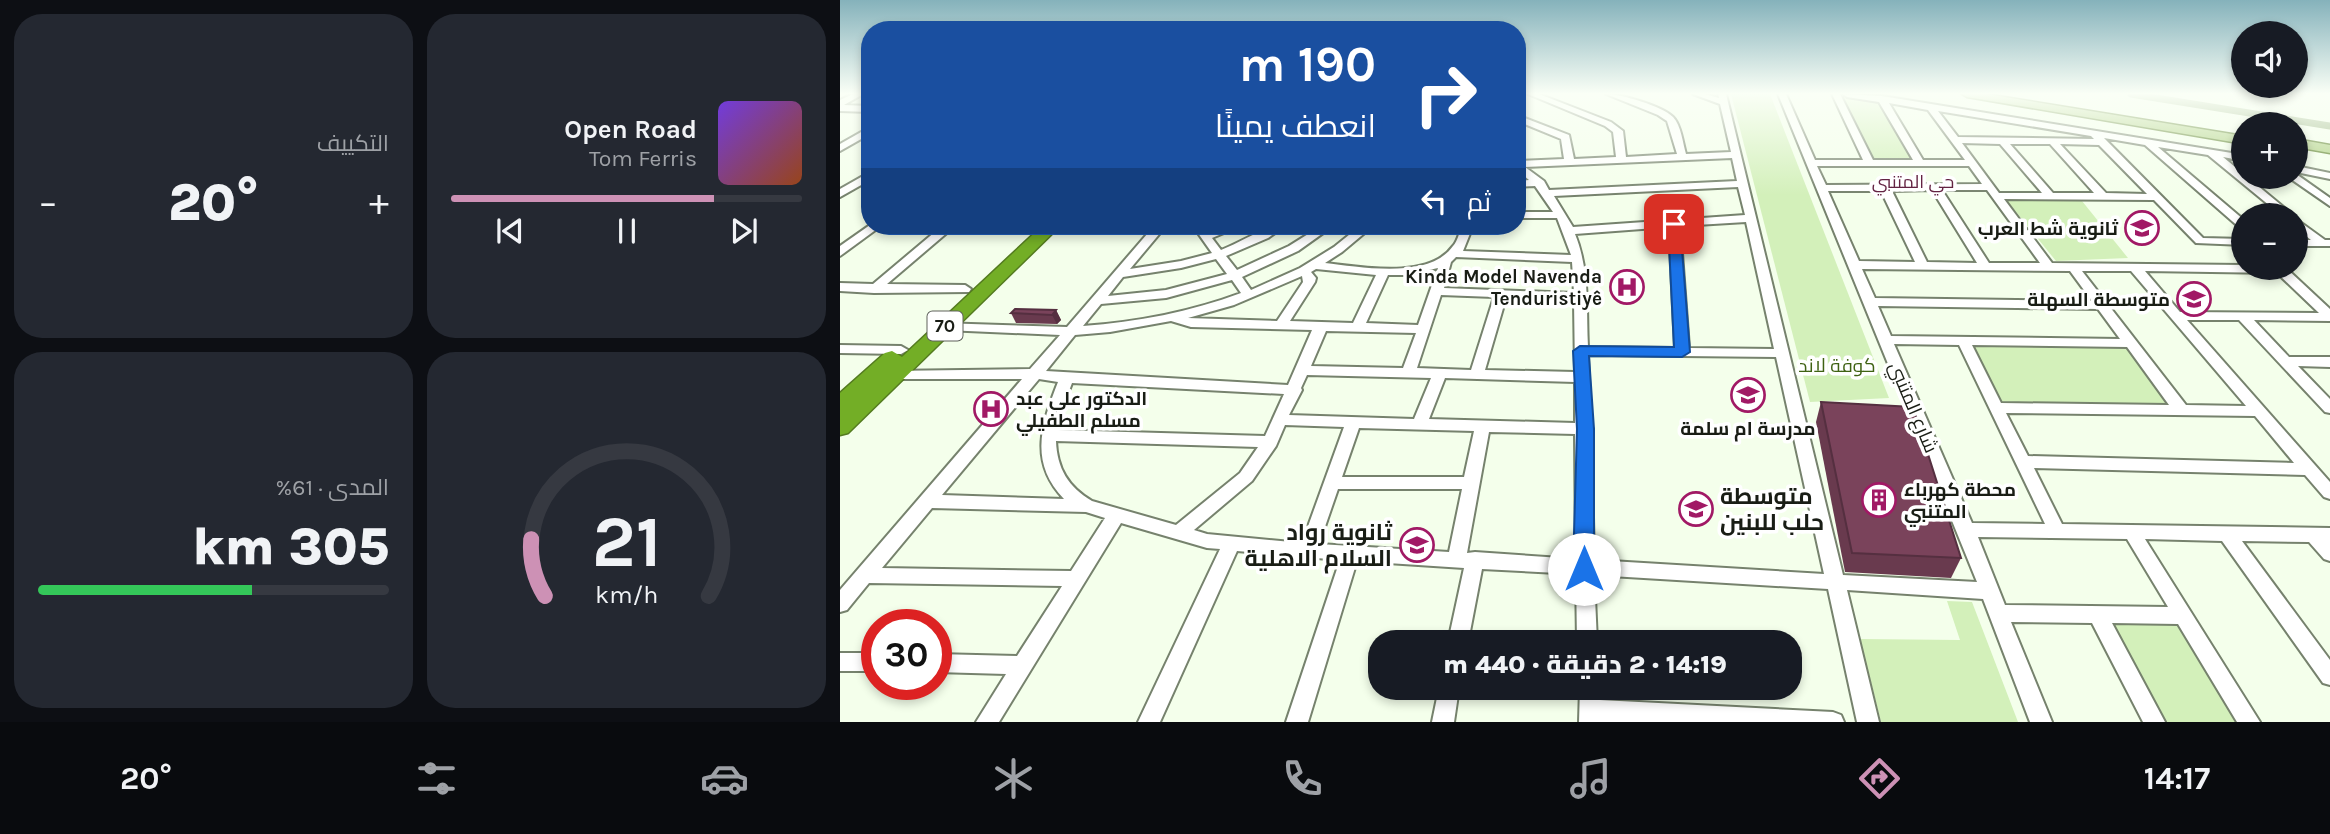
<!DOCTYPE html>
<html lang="ar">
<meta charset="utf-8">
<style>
body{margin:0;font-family:Karla,Cairo,sans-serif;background:#242831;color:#f1f3f6;direction:rtl;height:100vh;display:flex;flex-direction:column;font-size:26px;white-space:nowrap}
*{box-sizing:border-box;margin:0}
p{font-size:23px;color:#9ea1a6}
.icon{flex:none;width:38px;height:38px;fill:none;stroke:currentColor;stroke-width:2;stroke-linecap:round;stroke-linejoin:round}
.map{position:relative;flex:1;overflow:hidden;direction:ltr}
.panel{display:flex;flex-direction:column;gap:14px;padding:14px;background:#0d0f14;width:840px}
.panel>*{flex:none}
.guide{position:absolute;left:21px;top:21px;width:665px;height:214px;border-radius:28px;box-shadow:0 4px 10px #0003;direction:rtl;background:#1a4fa0;color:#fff;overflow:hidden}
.tools{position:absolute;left:1391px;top:21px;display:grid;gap:14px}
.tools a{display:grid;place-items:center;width:77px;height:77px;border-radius:50%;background:#171b24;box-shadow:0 4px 10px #0003;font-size:35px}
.speed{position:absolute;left:21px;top:609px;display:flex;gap:14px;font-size:35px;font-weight:700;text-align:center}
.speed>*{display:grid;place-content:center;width:91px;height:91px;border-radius:50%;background:#171b24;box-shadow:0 4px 10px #0003;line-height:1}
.speed .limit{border:10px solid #d22;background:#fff;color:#111}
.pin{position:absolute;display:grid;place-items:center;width:60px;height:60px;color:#fff;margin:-30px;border-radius:14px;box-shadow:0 4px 10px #0006}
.me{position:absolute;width:77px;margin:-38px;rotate:0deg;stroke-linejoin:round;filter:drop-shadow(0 0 5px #0008)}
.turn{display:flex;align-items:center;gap:24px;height:147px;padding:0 35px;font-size:32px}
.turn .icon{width:91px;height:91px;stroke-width:2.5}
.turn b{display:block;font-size:49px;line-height:60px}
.then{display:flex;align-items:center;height:66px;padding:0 35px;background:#0003;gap:14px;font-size:26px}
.big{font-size:52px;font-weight:800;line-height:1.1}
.panel .tile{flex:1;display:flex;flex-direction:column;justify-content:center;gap:10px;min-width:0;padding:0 24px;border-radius:28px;background:#242831}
.panel .dial{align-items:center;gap:0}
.dial svg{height:182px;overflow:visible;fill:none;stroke:#363941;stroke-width:7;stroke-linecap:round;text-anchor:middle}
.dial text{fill:#f1f3f6;stroke:none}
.song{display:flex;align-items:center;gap:21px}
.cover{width:84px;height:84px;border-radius:10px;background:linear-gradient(135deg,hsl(260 70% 55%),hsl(20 70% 35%))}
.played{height:7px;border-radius:4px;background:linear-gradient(90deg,#cd91b5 75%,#363941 75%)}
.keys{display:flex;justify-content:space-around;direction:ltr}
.heat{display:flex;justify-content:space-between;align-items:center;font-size:38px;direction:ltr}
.charge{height:10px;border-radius:5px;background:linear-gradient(90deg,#34c759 61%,#363941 0)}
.panel .tiles{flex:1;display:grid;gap:14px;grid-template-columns:repeat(2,1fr)}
.trip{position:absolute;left:528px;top:630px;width:434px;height:70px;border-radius:28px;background:#171b24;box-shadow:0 4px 10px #0003;font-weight:800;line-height:70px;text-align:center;direction:rtl}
.dock{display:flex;height:112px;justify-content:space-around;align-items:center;background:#090b0e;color:#9ea1a6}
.dock .icon{width:49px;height:49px}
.dock .selected{color:#cd91b5}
.dock b{font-size:32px;color:#f1f3f6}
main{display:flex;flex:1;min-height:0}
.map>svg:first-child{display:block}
</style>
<main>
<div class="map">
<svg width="1490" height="722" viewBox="0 0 1490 722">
<rect width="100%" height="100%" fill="#f4ffeb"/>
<g fill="#d3f0ba">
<path d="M891,94H930L1049,398L970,402Z"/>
<path d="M998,94L1037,100L1073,159L1030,160Z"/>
<path d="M1167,201H1242L1288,258L1216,261Z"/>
<path d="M1131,345L1288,348L1332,407L1161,404Z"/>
<path d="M1107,601L1132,602L1178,722H1041L1020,639L1120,640Z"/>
<path d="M1271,622L1341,624L1398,722H1323Z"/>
</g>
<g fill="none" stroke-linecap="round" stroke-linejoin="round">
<path stroke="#91ae78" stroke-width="7" d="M1291,94L1490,126"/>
<g stroke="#76826d" stroke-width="4">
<g id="minor">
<path d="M13,94H23L4,105L30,106V112L0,111V100Z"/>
<path d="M688,94H699L771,122L783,131L786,157L837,154L827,121L818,115L766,94C781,94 822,106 833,117C841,125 843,144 846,154L891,152L880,104L853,94H865L879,98L878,94H886L1003,575L1137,582L938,94H946L975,160H1023L992,94H1000L1033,160H1073L1039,102L1007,97L1003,94L1042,96L1404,155V161L1383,157L1453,215H1441L1368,155L1318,147L1404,220V229L1400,228L1305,145L1264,138L1363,238L1404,239V245L1356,243L1314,200L1164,199L1212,263L1404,265V268H1446L1490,309V321L1414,320L1449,357H1490V367L1458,366L1490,399V413L1485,412L1399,320H1347L1490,482V499L1484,497L1465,475L1194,468L1222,524L1490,528V561L1484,559L1469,542L1402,541L1490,660V685L1483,683L1382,541L1305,539L1420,722H1397L1338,624L1272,623L1325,722H1303L1252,623L1171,622L1212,722H1190L1143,599L1007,590L1039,722H1017L988,589L754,575L757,642H737L736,574L642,569L628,642H608L624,568L517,561L468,722H446L500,560L397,551L320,722H298L380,549L367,548L281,523L159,722H136L166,674L96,672V654L177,656L222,586L29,583L7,610L0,612V590L182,379H55L48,374L50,371L190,369L220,335L105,330L100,329L98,326L100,323L227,327L314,226H326L290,269L341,261L372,253L353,226H364L368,231L382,226H397L396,228L372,238L381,250C402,242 424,226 445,226L428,238L386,256L397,270L449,246L481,226H493L458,251L402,277L411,290L460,268L494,247L520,226H533L502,252L485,263C521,267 589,280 613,246C618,241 619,232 622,226H633L623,251L731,255L717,218H677V212H713L695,186L677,187V181L689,180L677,170V161L724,159L721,139L677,121V115L729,135L734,159L776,157L773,132L765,126ZM1049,103L1088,110L1125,160H1083ZM1098,111L1251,136L1254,139L1118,137ZM1122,143L1160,144L1202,193H1159ZM1170,144H1210L1254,193H1213ZM1220,144L1259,145L1307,194L1266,193ZM892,158L897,181L709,190L704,181L685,167ZM977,166H1129L1142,184L986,185ZM898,187L905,215L733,227L714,196ZM1092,190L1137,263L1087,262L1052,191ZM1102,190H1147L1200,263H1149ZM988,191H1041L1075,262L1019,261ZM906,222L934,349L849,348L840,226ZM829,227L835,348L748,347C746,308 750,271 735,234ZM616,257L732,262L734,293L604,288L611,262ZM376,259L387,274L326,290L268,296L283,277L341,268ZM598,268L578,325L526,323L548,275H566ZM476,269L536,275L513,323L450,321L475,282L476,278L471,272ZM1022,269L1230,271L1252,301L1035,298ZM1242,271H1291L1406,406L1346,405ZM1305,271L1437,273L1479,313L1340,312ZM462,276L463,282L437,321L348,318L394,305ZM392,280L401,293C350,312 297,322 243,326L261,304L326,298ZM601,295L654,297L631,370L577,368ZM666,298L734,301L735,372L645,370ZM1038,306L1258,309L1280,339L1051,336ZM331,321L351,327L472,330L448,385L206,371L235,335L270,332ZM486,331L576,333L563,368L471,366ZM1054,344L1119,345L1205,524L1132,523ZM1132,345L1287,347L1329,405L1161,403ZM748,355L936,357L984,574L754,560L751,432L753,429L751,426ZM467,375L591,378L574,419L449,415L462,390L461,388ZM605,378L735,382V423L589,419ZM199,379L218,382C202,423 188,462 224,499L102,495ZM232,383L444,394L425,436L217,430L221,412ZM1166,413L1415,416L1454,463L1188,456ZM445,425L504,427L462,543L367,534L354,530L412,481L436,446ZM519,428L634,431L624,477H502ZM649,432L735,434L736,559L635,552L627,553ZM216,441L418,447L400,473L336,525L252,501C228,487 217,468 216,441ZM498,489H622L609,552L479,544ZM92,508L246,512L265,518L231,571L42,568ZM1138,537L1287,539L1328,607L1165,605Z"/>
<path d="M30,127V134L0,151V144Z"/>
<path d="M1456,166L1490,173V179L1456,172Z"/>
<path d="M30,172V180L0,197V189Z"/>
<path d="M1456,174L1490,198V206L1451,179L1450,177H1456Z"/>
<path d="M1456,219L1485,240H1490V246H1456V240H1471L1456,228Z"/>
<path d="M30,225L41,226L0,256V246Z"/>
<path d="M102,226H115L47,284L125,285L131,289L129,292L34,293L0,291V283L33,284Z"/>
<path d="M0,345L61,346L68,350L61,354L0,353Z"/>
<rect x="0" y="653" width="37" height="18"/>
<path d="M599,688H619L614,722H592Z"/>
<path d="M740,688H760V700L993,712L1001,715L1004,722H739Z"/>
</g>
</g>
<g stroke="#547b20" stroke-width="3">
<g id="major">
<path d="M1122,94H1146L1404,136V144L1127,97Z"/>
<path d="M1456,139L1490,145V153L1456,147Z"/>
</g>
</g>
<g stroke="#547b20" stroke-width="3">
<path id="highway" d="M202,226H220L8,433L0,435V393L45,353L52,351L62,357Z"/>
</g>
<use href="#minor" fill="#fff" fill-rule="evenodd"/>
<use href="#major" fill="#abce7d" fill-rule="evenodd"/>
<use href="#highway" fill="#73ae26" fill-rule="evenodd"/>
</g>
<g fill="#693a4e">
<path d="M216,310L221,320L217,324L176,323L171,313Z"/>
<path d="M981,402L1121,558L1111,578L1005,572L976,422Z"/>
</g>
<path fill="#552f40" d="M216,310L221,320L217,324L212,315Z"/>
<g fill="#7a435b" stroke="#552f40" stroke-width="2">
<path d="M175,309L216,310L212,315L171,313Z"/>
<path d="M981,402L1073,407L1121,558L1012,553Z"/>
</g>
<linearGradient id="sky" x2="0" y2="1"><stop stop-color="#85b2bb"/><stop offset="0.48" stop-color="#fafff6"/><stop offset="1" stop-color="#fafff6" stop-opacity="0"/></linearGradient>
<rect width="1490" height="195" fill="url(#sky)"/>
<path fill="#1a73e8" stroke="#114b97" stroke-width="2" d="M834,220L840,224L850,352L842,357L749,356L754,429V569L751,575L744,577L736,575L733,569L737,429L733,351L740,346L834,347L828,224Z"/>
<defs>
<g id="school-ring" transform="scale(1.75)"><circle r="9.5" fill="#fff" stroke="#a11965" stroke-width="1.5"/><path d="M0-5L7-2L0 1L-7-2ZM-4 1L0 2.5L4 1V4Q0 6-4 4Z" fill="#a11965"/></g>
<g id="hospital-ring" transform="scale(1.75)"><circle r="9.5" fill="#fff" stroke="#a11965" stroke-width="1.5"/><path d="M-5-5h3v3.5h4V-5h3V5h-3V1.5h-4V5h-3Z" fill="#a11965"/></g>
<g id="building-ring" transform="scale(1.75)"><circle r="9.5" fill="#fff" stroke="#a11965" stroke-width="1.5"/><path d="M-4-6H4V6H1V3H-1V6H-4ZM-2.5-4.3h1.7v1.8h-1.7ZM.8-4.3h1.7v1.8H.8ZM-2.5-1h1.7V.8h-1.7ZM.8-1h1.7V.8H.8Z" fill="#a11965"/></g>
</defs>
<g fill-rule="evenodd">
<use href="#school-ring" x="1302" y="228"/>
<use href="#hospital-ring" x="787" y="287"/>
<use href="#school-ring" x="1354" y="299"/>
<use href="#school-ring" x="908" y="395"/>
<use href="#hospital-ring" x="151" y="409"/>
<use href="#building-ring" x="1039" y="500"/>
<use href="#school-ring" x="856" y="509"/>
<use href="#school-ring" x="577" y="545"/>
</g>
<g text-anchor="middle" stroke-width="7" stroke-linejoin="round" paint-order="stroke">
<g font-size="18" fill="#632342" stroke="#fff">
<text x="1073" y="188">حي المتنبي</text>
</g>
<rect fill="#fff" stroke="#5e615b" stroke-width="2" x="87.5" y="311.5" width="35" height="29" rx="5"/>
<g font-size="18" font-weight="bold" fill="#191d15">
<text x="105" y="332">70</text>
</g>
<g font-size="19" font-weight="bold" fill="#191d15" stroke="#fff" text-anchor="end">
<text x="1278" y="235">ثانوية شط العرب</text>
<text x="762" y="283">Kinda Model Navenda<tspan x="762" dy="22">Tenduristiyê</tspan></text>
<text x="1330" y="306">متوسطة السهلة</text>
<text x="176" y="405" text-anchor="start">الدكتور علي عبد<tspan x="176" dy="22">مسلم الطفيلي</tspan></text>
<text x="908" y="435" text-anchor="middle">مدرسة ام سلمة</text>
<text x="1064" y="496" text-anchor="start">محطة كهرباء<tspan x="1064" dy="22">المتنبي</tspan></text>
</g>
<g font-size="19" fill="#3f6213" stroke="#fff">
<text x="997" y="372">كوفة لاند</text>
</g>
<g font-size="19" fill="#191d15" stroke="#fff">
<text transform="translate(1074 407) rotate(67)" y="7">شارع المتنبي</text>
</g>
<g font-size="23" font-weight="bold" fill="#191d15" stroke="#fff" text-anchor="start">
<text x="880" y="504">متوسطة<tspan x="880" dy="26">حلب للبنين</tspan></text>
<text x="552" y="540" text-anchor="end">ثانوية رواد<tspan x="552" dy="26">السلام الاهلية</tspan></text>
</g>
</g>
</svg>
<div class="tools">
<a><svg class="icon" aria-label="sound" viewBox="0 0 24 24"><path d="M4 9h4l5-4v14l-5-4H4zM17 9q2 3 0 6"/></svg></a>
<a>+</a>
<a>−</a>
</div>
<div class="speed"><div class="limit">30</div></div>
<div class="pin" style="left:834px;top:224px;background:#d93025"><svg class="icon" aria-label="arrive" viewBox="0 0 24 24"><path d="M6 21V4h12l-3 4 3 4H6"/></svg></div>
<svg class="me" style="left:744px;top:569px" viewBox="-20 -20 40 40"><circle r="19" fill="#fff"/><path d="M0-13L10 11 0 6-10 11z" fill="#1a73e8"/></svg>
<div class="trip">14:19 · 2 دقيقة · 440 m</div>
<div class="guide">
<div class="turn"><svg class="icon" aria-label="right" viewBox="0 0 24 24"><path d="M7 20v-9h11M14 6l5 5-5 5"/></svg><div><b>190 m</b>انعطف يمينًا</div></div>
<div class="then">ثم<svg class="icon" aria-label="left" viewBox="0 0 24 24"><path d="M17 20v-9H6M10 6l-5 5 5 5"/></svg></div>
</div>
</div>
<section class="panel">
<div class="tiles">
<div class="tile">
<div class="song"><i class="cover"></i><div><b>Open Road</b><p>Tom Ferris</p></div></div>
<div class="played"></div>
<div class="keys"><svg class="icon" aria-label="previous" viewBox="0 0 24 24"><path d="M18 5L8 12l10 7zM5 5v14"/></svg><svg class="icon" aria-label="pause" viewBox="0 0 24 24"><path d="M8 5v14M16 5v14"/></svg><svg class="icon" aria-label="next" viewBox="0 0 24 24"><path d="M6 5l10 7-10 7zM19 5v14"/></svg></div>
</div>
<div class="tile"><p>التكييف</p>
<div class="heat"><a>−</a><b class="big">20°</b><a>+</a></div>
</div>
<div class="tile dial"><svg viewBox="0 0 100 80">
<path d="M14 69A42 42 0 1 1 86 69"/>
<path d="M14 69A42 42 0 0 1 8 44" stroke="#cd91b5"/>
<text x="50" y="56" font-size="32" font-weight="700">21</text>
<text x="50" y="72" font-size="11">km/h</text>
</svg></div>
<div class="tile"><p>المدى · 61%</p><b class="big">305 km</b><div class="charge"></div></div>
</div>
</section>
</main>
<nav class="dock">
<b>14:17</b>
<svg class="icon selected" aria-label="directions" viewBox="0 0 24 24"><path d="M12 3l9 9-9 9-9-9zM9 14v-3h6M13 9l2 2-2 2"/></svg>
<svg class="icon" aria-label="music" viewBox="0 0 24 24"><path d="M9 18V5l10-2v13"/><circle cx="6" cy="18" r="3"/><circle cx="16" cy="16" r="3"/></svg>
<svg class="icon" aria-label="phone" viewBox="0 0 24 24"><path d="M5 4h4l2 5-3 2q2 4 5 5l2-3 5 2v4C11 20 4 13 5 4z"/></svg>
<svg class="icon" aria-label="climate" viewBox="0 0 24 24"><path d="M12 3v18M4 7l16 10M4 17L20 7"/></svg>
<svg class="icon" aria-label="car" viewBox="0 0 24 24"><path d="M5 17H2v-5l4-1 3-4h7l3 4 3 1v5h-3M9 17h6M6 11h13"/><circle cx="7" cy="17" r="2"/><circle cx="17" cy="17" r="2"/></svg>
<svg class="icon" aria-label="filters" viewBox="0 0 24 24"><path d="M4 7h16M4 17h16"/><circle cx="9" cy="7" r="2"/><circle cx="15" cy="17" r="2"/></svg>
<b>20°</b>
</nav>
